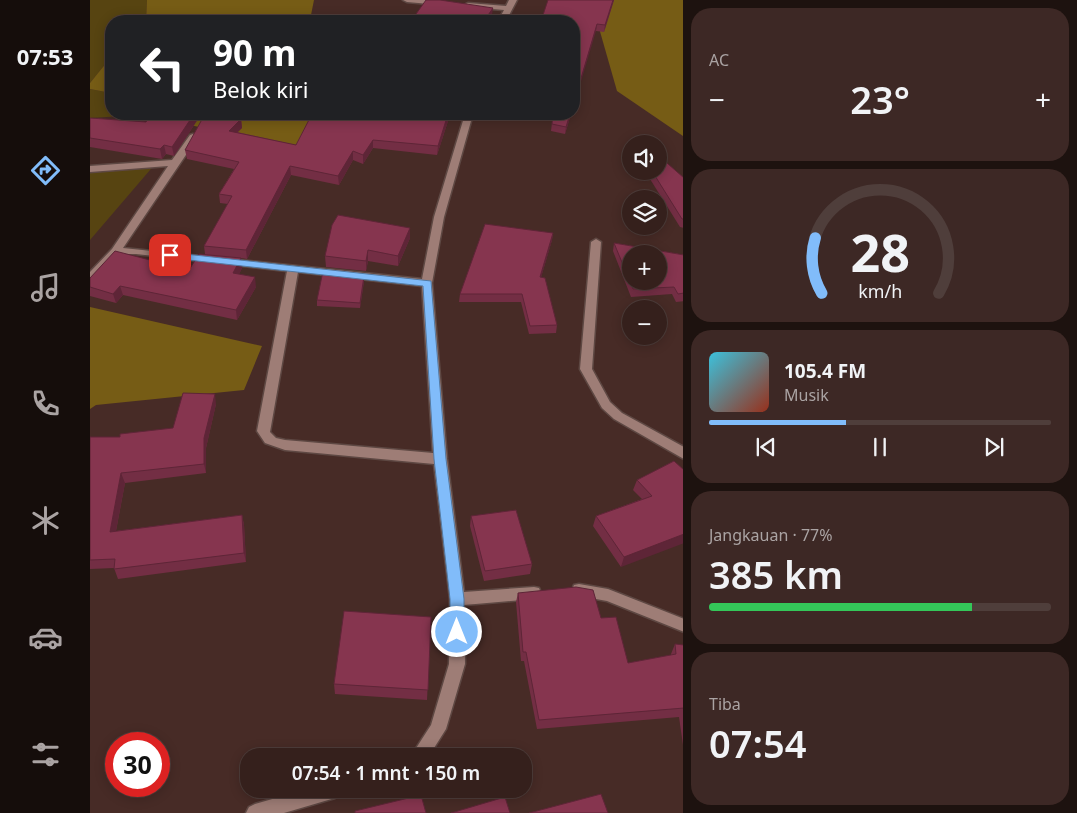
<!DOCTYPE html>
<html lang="id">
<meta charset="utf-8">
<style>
body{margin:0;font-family:"Noto Sans",sans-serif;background:#3d2825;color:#f1f3f6;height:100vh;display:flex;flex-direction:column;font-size:19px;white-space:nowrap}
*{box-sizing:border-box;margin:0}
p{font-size:16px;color:#aaa3a3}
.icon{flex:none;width:28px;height:28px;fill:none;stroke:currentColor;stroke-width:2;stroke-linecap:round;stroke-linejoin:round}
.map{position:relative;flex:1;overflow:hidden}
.details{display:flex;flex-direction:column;gap:8px;padding:8px;background:#1d120f;width:394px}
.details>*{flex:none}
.hud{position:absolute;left:15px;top:15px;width:475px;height:105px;border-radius:20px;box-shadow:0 2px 12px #0003,0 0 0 1px #4f3e3b;background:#202124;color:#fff;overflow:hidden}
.controls{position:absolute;left:532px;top:135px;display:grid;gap:10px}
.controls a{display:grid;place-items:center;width:45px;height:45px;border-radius:50%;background:#35201c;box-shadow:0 2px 12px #0003,0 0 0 1px #4f3e3b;font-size:25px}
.speed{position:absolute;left:15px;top:732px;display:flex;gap:10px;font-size:25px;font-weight:700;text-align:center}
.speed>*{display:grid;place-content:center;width:65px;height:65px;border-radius:50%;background:#35201c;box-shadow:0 2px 12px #0003,0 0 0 1px #4f3e3b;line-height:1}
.speed .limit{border:8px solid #d22;background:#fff;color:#111}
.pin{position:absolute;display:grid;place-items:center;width:42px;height:42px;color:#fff;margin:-21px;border-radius:10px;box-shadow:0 2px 8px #0006}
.me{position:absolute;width:55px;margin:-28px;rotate:0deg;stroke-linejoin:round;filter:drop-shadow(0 0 4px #0008)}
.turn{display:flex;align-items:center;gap:18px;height:105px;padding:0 25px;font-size:22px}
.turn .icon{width:65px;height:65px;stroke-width:2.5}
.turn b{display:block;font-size:35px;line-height:42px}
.big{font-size:38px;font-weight:600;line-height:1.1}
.details .widget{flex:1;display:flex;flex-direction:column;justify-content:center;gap:8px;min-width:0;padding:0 18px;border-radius:20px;background:#3d2825}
.details .dial{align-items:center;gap:0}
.dial svg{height:130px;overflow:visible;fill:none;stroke:#4f3e3b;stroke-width:7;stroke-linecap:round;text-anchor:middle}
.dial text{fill:#f1f3f6;stroke:none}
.song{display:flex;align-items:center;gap:15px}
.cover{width:60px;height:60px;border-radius:8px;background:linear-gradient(135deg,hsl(190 70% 55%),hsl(10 70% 35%))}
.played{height:5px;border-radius:2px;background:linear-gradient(90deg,#81bcfa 40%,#4f3e3b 40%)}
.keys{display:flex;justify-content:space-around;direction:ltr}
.heat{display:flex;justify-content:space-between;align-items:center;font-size:28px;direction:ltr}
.charge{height:8px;border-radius:4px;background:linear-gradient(90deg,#34c759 77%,#4f3e3b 0)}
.trip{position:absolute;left:150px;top:748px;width:292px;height:50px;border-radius:20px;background:#35201c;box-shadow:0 2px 12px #0003,0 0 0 1px #4f3e3b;font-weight:600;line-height:50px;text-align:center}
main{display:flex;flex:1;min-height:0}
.tabs{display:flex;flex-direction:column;width:90px;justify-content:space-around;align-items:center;background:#150d0b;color:#aaa3a3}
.tabs .icon{width:35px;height:35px}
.tabs .selected{color:#81bcfa}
.tabs b{font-size:22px;color:#f1f3f6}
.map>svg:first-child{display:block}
</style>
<main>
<nav class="tabs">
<b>07:53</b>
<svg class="icon selected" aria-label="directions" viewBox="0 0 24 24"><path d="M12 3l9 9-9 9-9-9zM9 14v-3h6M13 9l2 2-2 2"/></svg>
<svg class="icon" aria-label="music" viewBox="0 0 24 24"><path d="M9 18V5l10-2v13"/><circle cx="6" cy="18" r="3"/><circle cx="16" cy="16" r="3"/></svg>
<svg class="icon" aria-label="phone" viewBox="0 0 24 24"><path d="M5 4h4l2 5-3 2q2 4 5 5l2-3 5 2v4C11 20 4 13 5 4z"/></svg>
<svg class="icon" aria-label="climate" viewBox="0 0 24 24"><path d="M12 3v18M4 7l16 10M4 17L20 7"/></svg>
<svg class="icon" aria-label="car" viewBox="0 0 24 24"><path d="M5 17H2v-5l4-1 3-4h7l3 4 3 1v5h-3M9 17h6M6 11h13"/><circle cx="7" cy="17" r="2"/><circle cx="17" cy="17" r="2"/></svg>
<svg class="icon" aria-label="filters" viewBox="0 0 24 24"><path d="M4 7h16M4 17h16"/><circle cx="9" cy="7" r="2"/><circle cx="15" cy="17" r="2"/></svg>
</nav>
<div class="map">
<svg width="594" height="813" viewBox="0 0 594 813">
<rect width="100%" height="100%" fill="#472b26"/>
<g fill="#574411">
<path d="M0,0H57L56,21H21V57L0,83Z"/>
<path d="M0,89L21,93V114L50,115L0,118Z"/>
<path d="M66,163L0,240V167Z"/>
</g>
<g fill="#765c15">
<path d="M57,0H224L220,20L227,21H56Z"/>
<path d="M514,0H593V136L527,91L507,21Z"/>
<path d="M21,57V93L0,89V83Z"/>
<path d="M50,114H244L228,153Z"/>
<path d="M0,307L172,346L154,390L6,405L0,409Z"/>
</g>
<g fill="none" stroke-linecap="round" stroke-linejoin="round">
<g stroke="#5e4843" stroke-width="3">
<g id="street">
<path d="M313,0H343L355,3L351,5L317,2Z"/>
<path d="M419,0H427L416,21H408L414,10L378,7L374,5L378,3L416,6Z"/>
<path d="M375,114H383L354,217L342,283L357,459L374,592L444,587L449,588L451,593L449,598L444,599L374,605L375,664L356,729L339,756H321L341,725L359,664L360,599L344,464L195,450L175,443L167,431L197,271L46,254H29L4,280L0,281V272L22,249L78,166L0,172V166L82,160L100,135L103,134L108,137L33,248L332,279L344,217ZM208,272L332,286L343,453L195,440L186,438L180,432Z"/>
<path d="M506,239L511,242L502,369L520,402L532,413L594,447V459L524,419L512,408L490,369L501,242Z"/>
<path d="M489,584L518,589L594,619V632L517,601L484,595L482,590L484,585Z"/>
<path d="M217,789H254L251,795L245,798L194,813H156L159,807L165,804Z"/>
</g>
</g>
<use href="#street" fill="#9e7d76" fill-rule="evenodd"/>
</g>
<g fill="#732e44">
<path d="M524,0L514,32L506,31L484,21Z"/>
<path d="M463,114H481L475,134L461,131Z"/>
<path d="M0,118L56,122L108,119L84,156L76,154L72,159L0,147Z"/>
<path d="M359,118L347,155L283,148L273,164L263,160L249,185L201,175L157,259L151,258L152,268L149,274L166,287L147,320L33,295L26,303L0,296V278L99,270L115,254L114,246L138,204L130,203L129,194L144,169L97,159L95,150L151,119L152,128L147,132L206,145Z"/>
<path d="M555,171H569L594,178V228L590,227Z"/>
<path d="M320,228V238L308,266L278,261L276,271L236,267L235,256Z"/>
<path d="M463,233L462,240L451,277L467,325L466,333L439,334L431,302H369L370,294Z"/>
<path d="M524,243L594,255V301L586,302L582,294L541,297L523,251Z"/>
<path d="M274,276V281L270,308L227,306V300Z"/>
<path d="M126,404L116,448V473L35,483L26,531L152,515L154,525L156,562L28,579L24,568L0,569V437H30L83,428Z"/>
<path d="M584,461L531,567L503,526L506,516L552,499L543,490L547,480Z"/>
<path d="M381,516L442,564L440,574L394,581L380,526Z"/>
<path d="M428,593L511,618L538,663L581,655V654L585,644L594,645V752L589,717L447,729L434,661H431L426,602Z"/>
<path d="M341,617L337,700L245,694L244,684Z"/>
</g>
<g fill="#5e2537">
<path d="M523,0H524L514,32L515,25Z"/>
<path d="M403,8L402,15L398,21H394Z"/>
<path d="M507,24L506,31L484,105V102Z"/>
<path d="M104,114H107L108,119L84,156L82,147Z"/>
<path d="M358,114H359V118L347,155L348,146Z"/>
<path d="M480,114H481L475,134L476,127Z"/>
<path d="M151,119L152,128L141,139L139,131Z"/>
<path d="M283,140V148L273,164V155Z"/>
<path d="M74,145L76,154L72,159L70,149Z"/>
<path d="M263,151V160L249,185L248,176Z"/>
<path d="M200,166L201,175L157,259L156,250Z"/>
<path d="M320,228V238L308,266V256Z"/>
<path d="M463,233L462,240L449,285L450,277Z"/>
<path d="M278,250V261L276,271V261Z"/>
<path d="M151,258L152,268L145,283L143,273Z"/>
<path d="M274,276V281L270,308V303Z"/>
<path d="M165,277L166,287L147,320L146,310Z"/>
<path d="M30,286L33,295L26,303L23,294Z"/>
<path d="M125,394L126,404L116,448V473L114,464V438Z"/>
<path d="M31,473L35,483L24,541L20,532Z"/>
<path d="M152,515L154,525L156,562L154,553Z"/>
<path d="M594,534V543L531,567L534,557Z"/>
</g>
<g fill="#86354f" stroke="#5e2537" fill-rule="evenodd">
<path d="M336,0H350L403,8L394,21H321Z"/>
<path d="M458,0H523L515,25L507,24L484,102V21H451Z"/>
<path d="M62,114H104L82,147L74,145L70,149L0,138V118L56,122Z"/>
<path d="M115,114H126L151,119L139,131L206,145L222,114H358L348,146L283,140L273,155L263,151L248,176L200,166L156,250L114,246L142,196L129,194L149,162L95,150Z"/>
<path d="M463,114H480L476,127L462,124Z"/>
<path d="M569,156L594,178V219H592L562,171H569Z"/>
<path d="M248,215L320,228L308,256L278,250L276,261L235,256L242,225Z"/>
<path d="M395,224L463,233L450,277L455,278L467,325L440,326L432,294H370Z"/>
<path d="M524,243L594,255V293L588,294L584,287L543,289ZM541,254H569V281H541Z"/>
<path d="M25,251L99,270L109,254L151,258L143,273L165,277L146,310L30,286L23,294L0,287V278Z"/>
<path d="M233,271L274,276L270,303L227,300Z"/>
<path d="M93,393L125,394L114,438V464L31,473L20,532L152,515L154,553L24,569L25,559L0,560V437H30V434L83,428Z"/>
<path d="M584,461L594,470V534L534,557L506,516L562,496L547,480Z"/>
<path d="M426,510L442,564L395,571L381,516Z"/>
<path d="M486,587L503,590L511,618L526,617L538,663L586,654L585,644L594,645V708L449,720L436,652H433L428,593Z"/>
<path d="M254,611L341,617L338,690L244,684Z"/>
<path d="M511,794L518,813H439Z"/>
<path d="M331,795L336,813H265V811Z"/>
<path d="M415,797L420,813H361Z"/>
</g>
<path fill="#81bcfa" stroke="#547aa2" d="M77,252L341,281L356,459L374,599V632L372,636L367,638L362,636L360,632V599L344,459L333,286L80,258L77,257Z"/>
</svg>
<div class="controls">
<a><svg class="icon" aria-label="sound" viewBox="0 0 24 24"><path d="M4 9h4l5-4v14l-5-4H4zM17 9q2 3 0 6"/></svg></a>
<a><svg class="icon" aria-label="layers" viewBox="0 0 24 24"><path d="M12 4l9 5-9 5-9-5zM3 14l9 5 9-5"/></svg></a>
<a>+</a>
<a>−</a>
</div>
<div class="speed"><div class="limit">30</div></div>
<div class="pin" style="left:80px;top:255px;background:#d93025"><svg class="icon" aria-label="arrive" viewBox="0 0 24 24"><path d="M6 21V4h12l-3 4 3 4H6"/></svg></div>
<svg class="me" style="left:367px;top:632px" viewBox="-20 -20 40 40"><circle r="17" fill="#81bcfa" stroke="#fff" stroke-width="3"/><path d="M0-11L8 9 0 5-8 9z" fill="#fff"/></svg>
<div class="trip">07:54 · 1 mnt · 150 m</div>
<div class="hud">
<div class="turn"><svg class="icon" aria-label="left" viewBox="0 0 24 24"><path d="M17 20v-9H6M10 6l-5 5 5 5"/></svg><div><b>90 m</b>Belok kiri</div></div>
</div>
</div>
<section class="details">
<div class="widget"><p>AC</p>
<div class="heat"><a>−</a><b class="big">23°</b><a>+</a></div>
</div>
<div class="widget dial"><svg viewBox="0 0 100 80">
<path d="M14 69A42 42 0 1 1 86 69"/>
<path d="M14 69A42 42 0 0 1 10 35" stroke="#81bcfa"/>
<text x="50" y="56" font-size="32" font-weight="700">28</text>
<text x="50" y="72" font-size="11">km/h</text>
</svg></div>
<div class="widget">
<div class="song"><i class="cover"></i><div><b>105.4 FM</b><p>Musik</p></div></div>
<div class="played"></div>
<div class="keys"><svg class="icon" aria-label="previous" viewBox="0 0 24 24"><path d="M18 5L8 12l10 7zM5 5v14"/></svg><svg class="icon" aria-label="pause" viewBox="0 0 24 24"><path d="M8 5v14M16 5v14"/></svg><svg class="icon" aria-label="next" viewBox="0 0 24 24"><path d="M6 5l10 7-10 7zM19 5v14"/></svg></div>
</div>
<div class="widget"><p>Jangkauan · 77%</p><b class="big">385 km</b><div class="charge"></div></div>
<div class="widget"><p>Tiba</p><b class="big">07:54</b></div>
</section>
</main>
